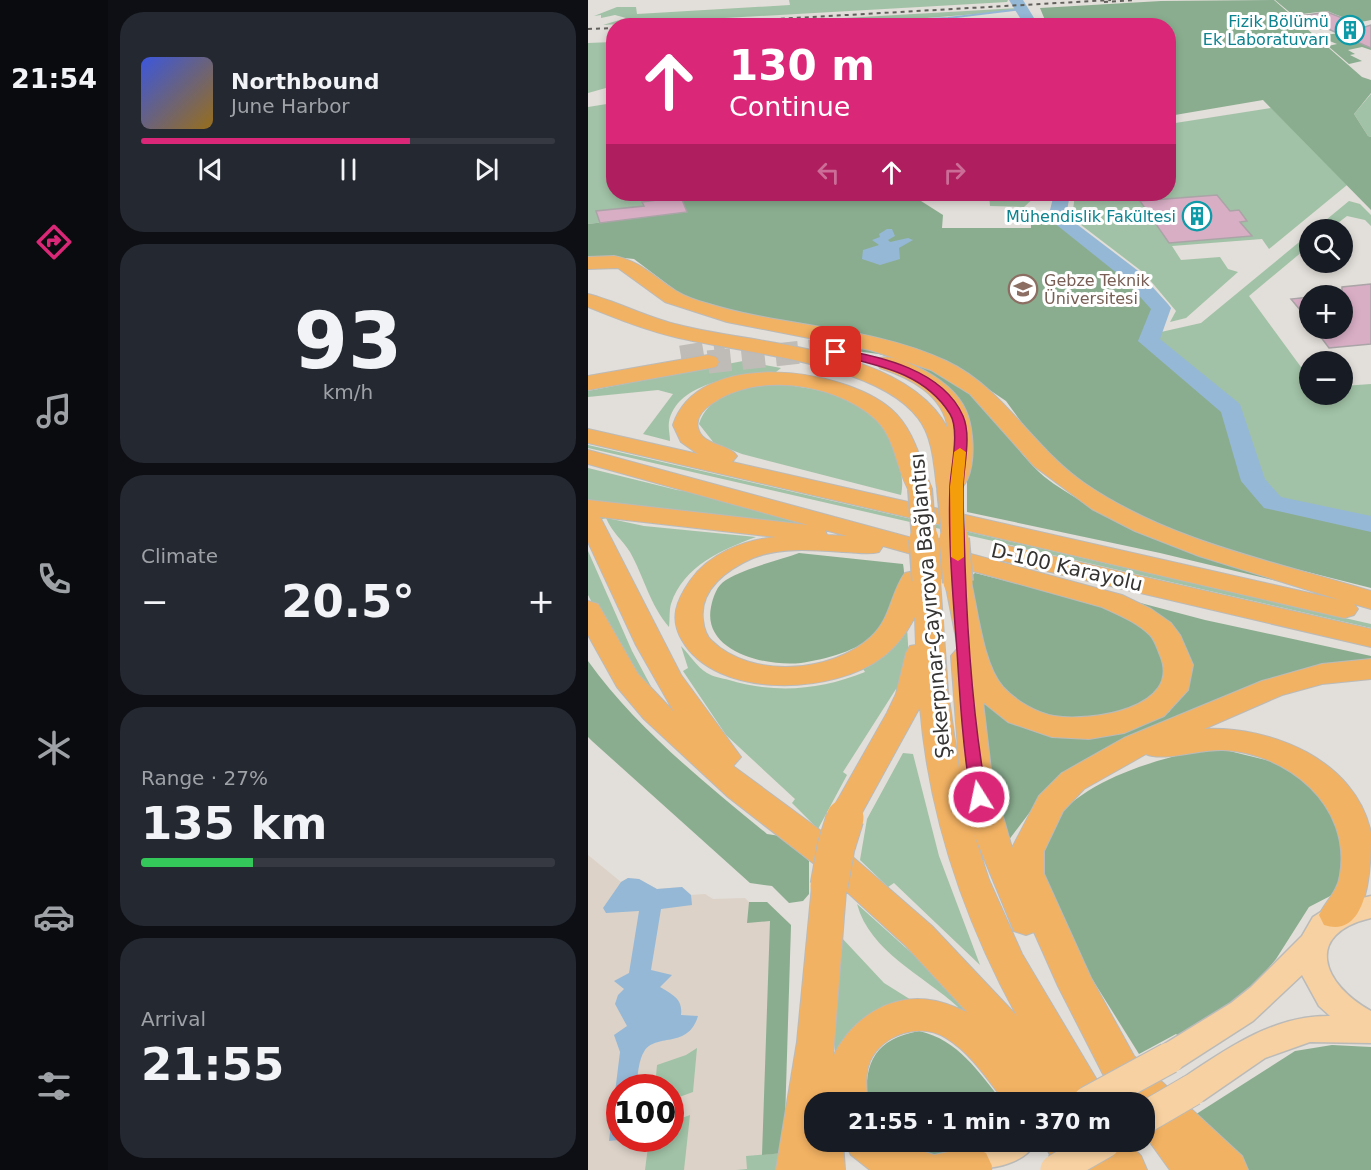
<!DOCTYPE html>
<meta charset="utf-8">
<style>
body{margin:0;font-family:"DejaVu Sans",sans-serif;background:#242831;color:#f1f3f6;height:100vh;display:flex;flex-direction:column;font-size:22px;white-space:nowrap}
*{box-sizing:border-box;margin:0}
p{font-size:20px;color:#9ea1a6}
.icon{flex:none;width:33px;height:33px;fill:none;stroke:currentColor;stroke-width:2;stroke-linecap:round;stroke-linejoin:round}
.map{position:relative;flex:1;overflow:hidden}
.sheet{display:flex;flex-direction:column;gap:12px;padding:12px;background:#0d0f14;width:480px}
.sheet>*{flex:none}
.top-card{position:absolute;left:18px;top:18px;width:570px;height:183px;border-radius:24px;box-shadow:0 3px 9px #0003;background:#db2777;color:#fff;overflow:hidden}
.controls{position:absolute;left:711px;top:219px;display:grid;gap:12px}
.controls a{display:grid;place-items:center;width:54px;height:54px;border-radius:50%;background:#171b24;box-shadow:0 3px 9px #0003;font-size:30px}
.speed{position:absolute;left:18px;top:1074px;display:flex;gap:12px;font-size:30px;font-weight:700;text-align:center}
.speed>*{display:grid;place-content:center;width:78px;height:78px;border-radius:50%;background:#171b24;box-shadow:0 3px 9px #0003;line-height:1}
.speed .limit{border:9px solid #d22;background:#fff;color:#111}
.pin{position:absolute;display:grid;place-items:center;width:51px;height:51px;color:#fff;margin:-26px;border-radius:12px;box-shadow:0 3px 9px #0006}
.me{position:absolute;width:66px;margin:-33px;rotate:350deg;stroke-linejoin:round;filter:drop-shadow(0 0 4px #0008)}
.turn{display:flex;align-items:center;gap:21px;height:126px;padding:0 24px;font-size:27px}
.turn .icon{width:78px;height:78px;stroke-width:2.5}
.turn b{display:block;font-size:42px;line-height:51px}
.lanes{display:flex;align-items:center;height:57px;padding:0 24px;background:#0003;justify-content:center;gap:30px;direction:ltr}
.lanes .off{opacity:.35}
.big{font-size:45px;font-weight:600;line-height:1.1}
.sheet .widget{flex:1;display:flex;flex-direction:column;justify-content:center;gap:9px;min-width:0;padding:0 21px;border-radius:24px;background:#242831}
.sheet .dial{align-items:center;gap:0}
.dial b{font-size:78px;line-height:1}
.song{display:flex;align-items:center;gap:18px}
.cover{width:72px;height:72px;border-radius:9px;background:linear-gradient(135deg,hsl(230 70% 55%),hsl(40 70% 35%))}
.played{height:6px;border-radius:3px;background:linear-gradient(90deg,#db2777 65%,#363941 65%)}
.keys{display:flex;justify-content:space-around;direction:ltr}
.heat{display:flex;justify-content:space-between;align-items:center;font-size:33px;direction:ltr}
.charge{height:9px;border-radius:4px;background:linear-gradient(90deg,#34c759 27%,#363941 0)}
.trip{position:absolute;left:216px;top:1092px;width:351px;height:60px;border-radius:24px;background:#171b24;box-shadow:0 3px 9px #0003;font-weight:600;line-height:60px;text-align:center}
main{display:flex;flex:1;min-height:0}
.tab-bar{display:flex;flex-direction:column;width:108px;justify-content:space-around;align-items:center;background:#090b0e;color:#9ea1a6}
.tab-bar .icon{width:42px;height:42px}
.tab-bar .active{color:#db2777}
.tab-bar b{font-size:27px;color:#f1f3f6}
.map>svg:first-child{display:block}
</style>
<main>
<nav class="tab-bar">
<b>21:54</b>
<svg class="icon active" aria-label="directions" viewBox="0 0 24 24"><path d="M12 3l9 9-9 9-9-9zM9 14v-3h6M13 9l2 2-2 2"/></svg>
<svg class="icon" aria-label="music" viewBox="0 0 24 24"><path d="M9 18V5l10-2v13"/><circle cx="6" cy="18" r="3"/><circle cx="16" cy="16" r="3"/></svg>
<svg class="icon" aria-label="phone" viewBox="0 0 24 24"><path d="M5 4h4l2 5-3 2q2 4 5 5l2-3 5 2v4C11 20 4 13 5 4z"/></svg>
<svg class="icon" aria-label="climate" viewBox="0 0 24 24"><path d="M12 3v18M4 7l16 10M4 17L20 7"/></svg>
<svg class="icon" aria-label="car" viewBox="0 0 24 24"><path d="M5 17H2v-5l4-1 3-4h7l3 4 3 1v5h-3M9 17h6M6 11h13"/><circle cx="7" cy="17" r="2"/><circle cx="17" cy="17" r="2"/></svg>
<svg class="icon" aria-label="filters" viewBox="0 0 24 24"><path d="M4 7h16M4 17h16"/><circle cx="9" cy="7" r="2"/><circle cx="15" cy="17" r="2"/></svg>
</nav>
<section class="sheet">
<div class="widget">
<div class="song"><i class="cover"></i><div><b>Northbound</b><p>June Harbor</p></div></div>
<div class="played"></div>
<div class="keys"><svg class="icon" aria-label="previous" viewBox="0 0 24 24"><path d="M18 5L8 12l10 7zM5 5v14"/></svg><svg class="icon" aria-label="pause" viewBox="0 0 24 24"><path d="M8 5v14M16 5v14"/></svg><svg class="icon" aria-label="next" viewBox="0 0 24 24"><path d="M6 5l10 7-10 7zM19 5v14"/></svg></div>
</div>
<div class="widget dial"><b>93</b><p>km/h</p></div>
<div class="widget"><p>Climate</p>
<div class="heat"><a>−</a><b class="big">20.5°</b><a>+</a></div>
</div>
<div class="widget"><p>Range · 27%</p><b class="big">135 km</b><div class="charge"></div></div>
<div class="widget"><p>Arrival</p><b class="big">21:55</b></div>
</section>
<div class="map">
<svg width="783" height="1170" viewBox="0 0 783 1170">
<rect width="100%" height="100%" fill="#e2ded9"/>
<path fill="#dcd2c8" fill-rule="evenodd" d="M0,855L33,882L40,878L51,879L69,889L94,887L103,895L117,894L125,899L157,898L161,902H179L203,925L193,1170H0ZM32,1088H82V1138H32Z"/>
<g fill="#a1c2a6">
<path d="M201,0H420L419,2L15,25L38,18L27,15L13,18V15L6,16L29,7H48L49,14L202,5Z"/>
<path d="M431,8L422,11C327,20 230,26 134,25Z"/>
<path d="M25,42V86L0,93V43Z"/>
<path d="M783,94V137L780,136L766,114Z"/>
<path d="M25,103L26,194H91L99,212L0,224V107Z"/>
<path d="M683,108L759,185L681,249L674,239L584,246L593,260L632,257L640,269L650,272L598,318L582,322L588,311L556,273L484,218L487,194H580L581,124Z"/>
<path d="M401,194H449V195L436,207L402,206Z"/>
<path d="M761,201L772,204L783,215V226L777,220L759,216L742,229H727Z"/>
<path d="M721,234V246L661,296L721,378L722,394H754L755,386L783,384V524L685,503L665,481L644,409L561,341L564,334L613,323Z"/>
<path d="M155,361L193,368L188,372C156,375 89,380 81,422C80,428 82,435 82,441L55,434L85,394L70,390L0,397V391Z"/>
<path d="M174,384C210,384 280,394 300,429C304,436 305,447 308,455C313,470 316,480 313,495L154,454L126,443L111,424C120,396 148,391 174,384Z"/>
<path d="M0,445L783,624V628L0,448Z"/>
<path d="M0,468L89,490L123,495L253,532L0,500Z"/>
<path d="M0,514L56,526L168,537C135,549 95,566 83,604C81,610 82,620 81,627C62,605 56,577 42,552C34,539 25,534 18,518L0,523Z"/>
<path d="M0,551L44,651L73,705L36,662L0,595Z"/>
<path d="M319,627L321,660L314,690L308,689L255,772L259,775L230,829L204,803L207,799L138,735L95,671L100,668L93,646C101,654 109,667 119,673C125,677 134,678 141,680C188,694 232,690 277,672L274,667Z"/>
<path d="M315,753L325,754L351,856L392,965L306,883L300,887L272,860L279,819Z"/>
<path d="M269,904L327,956L397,1032L364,1011L370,1007C335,975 282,952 269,904Z"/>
<path d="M253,937L296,983L328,1003L249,1067L246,1042Z"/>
<path d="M109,1048L105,1092L83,1100L82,1088L67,1087L69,1065L98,1055Z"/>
<path d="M102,1115L96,1170H57L61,1139L82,1138L83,1122Z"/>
<path d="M196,1153L193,1170H148L159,1169L158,1156Z"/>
</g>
<g fill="#8aad8f">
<path d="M686,0L774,77L783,80V93L766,114L780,136L783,137V210L675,100L581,116L580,26L459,25L452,8L573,1Z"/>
<path d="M687,0H783V20L733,30L721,24L754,17L739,11L705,15Z"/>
<path d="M783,29V50L774,47L760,50L767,54L762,55L774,61L761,64L740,46L749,44L729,36Z"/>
<path d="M91,194H333V201L355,215L354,228H443V215H470L469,218L542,274L573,308L561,341L644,409L665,481L685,503L783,524V588L684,563L599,536L551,516L479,475L450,445L418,401L357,360L304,343L137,311L95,296L46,259L16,256L0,259V224L99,212Z"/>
<path d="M238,345C291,348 354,363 393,403C417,428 436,464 466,484C540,534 612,553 696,580L698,583L572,553L379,512V419L310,360L291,354L235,347Z"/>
<path d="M211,553L315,564C318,580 314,588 308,603C302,614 298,624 289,633C270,651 238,659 213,663C179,667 114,652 123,607C125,597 129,585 138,580C157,568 189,561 211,553Z"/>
<path d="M387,573L525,608L563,630L581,655L570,694L528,720L458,719L426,705L400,671L384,594L383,576Z"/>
<path d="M545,601L617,620L783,656V663L730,667L451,800L420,841L407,803L389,695L411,713L536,731L581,712L597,689Z"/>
<path d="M0,661C49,729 115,781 179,834L192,836L221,861V894L215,901L201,903L184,886L162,883L4,741L0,737Z"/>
<path d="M629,748L690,763L706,771L748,808L760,869L748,893L721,907L688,959L662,990L629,1016L592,1037L588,1034L551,1054L486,950L450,872C454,858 456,836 464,824C494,779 578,755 629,748Z"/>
<path d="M161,902H179L203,925L196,1153L174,1155L182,921L159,923Z"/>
<path d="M331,1031C371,1040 390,1072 415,1102H279C276,1061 288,1039 331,1031Z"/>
<path d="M744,1045L783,1047V1170H656L602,1118L707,1051Z"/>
<path d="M294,1142H386C352,1160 327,1162 294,1142Z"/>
</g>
<g fill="#95b8d6">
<path d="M299,229H304L307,236L300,240L302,242L320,238L325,240L311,248L312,259L292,265L274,259L275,250L291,245L284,240L292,237L291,234Z"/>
<path d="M40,878L51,879L69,889L94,887L103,895L104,905L73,909L63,970L84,975L72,987C85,995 95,999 93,1015L110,1016C100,1049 70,1033 57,1050C50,1060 50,1076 48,1087L32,1088V1138L39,1139L21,1141L32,1052L26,1035L39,1026L27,1004L30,995L36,989L26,981L41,973L51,911L18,913L15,908L33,882Z"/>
</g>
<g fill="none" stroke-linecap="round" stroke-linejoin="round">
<path stroke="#95b8d6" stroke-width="2" d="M206,26L360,18L434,9"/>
<g fill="#95b8d6" fill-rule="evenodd">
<path d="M421,0H435L451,26H437Z"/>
<path d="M466,194H482L478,216L549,270L580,304L583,308L572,339L652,404L677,479L693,497L783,516V532L676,508L653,481L633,412L550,341L563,309L535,278L460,218Z"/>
</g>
</g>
<g fill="#d8aec5" stroke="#aaa4a7" stroke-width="1.5">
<path d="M739,12L777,27L783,25V48L711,16Z"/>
<path d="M629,195L642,211L651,210L659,221L652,222L664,236L581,243L552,201Z"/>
<path d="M93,197L99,212L12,223L8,211L56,206L54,202Z"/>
<path d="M783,284V344L741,348L726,328H754V287Z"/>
<path d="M722,297V322L703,299Z"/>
</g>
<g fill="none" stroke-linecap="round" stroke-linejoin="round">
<g stroke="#bfbcb8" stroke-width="23" stroke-dasharray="23 11" stroke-linecap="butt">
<path d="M93,357L137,350"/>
<path d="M120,362L233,350"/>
</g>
<g stroke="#babab9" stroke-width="3">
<g id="major">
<path d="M783,896V918C715,934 734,984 783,1011V1043L722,1042L677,1058L616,1100L604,1104L592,1100L588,1090L592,1080C637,1050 685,1015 742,1016L731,1006L714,975L665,1021L592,1068L581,1072L570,1068L565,1058L570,1048L643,1003L663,987L714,936L725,917L744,905Z"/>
<path d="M398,1142H448C433,1170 389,1170 359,1170L364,1159Z"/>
</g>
</g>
<g stroke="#babab9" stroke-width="2">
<g id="highway">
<path d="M26,256C52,261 66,277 88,291C98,297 110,301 121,304C199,328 284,326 358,361C416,388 444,447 496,483C580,541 687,562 783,591V609L766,604L770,609L766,615L756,618L0,443V429L110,454L93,442L85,425C110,348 254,367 303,409C327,430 332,461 344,489L341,494L332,496L323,494C307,470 309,437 285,417C245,383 169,372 125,403C117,408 107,417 110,428C114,446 140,443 149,456L144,462L752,600L611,556L547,531L504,509L446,466L382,394L343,370L282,350L139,322L77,302L30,268L0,269V257Z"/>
<path d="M0,294C31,302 60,318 91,325C169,345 318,347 360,429C355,394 322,378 292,368L289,363L292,358C305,355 316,361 327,366C348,376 369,390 378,411C389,436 390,503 352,493L349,488C346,465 345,437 330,418C289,363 155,353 91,338C60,331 30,319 0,307Z"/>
<path d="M120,355L128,357L131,362L128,367L0,390V376Z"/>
<path d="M0,450L534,595L563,609L583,623L592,635L605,665L600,690L576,716L536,733L501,739L464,737L420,722L395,702L404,778L424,848L451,796L474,773L536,738L674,681L734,664L783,659V679L734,684L694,695L616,729C683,726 768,760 783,833C783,864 782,940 736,925L731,915C738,901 750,891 752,875C764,805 699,753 635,750C612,749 575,762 558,754L496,789L475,811L456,851V874L503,978L546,1056L654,1156L660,1170H582L556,1134V1102H542L518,1080L470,986L446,932L438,935L426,931L386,834L401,880L434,954L522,1102H417C400,1080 383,1053 358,1038C332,1022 295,1034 282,1061C276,1075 279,1088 279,1102H241L240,1093L238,1102H226V1142H255L257,1170H188L209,1042L224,886L229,877L238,873L140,797L56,719L29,687L0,635V601L10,604L50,674L86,712L48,645L0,542V500L220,525L0,464ZM12,517L188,537C155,540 121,554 102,581C89,600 81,618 94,640C128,700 247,695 296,656C309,646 319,632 327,617L328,645L322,646L318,653L308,694L299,713L244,810L249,818L260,822L271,818L332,707C341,817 376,919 429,1016L344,926L244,839L145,766L153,757L93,675ZM237,530L259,536L239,535ZM295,546L514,607C531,615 549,622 562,635C567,640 569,648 572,655C595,709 501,722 466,716C448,713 428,701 415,687C395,664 390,611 383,582L380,576L370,574L360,576L357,582L370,648L363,656L372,776L360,692L352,580L349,574L326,571L317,573C302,594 304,617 283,637C244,673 163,679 124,641C118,636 116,628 115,620C111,589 140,569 165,558C192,547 227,550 255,552C268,552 279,555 291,552ZM258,891L318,946L379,1012C369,1008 358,1003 348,1001C303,991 263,1019 245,1057Z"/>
<path d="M416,545L783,629V647L407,559L403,553L407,547Z"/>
<path d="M257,1142H307L346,1155L384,1147L398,1153L404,1166L403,1170H282L263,1155Z"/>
<path d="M456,1142H540L553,1156L559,1170H475L462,1155Z"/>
</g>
</g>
<use href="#major" fill="#f7d1a1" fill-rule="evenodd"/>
<use href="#highway" fill="#f2b263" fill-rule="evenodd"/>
<g stroke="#62605d" stroke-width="2" stroke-dasharray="4 4" stroke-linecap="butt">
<path d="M516,2L546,0"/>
<path d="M41,26L71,24"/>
<path d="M65,26L523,0"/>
<path d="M0,29L26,28"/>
</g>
<g stroke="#babab9" stroke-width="33" stroke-linecap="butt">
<g id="major-bridge">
<path d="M500,1102L581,1058"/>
<path d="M556,1118L604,1090"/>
<path d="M468,1170L517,1142"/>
</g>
</g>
<g stroke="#babab9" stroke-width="26" stroke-linecap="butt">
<g id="highway-bridge-far2">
<path d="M361,488L366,540"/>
<path d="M332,489L336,540"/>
</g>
</g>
<g stroke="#babab9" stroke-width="32" stroke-linecap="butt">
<g id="highway-bridge-far1">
<path d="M336,539L339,580"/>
<path d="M366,539L370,582"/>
<path d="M257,819L260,810"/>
</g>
</g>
<g stroke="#babab9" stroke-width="39" stroke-linecap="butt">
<path id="highway-bridge" d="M241,886L248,847L257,818"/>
</g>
<use href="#major-bridge" stroke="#f7d1a1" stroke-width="31"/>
<use href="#highway-bridge-far2" stroke="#f2b263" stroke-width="23"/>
<use href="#highway-bridge-far1" stroke="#f2b263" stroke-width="29"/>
<use href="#highway-bridge" stroke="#f2b263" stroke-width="37"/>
</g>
<path fill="#db2777" stroke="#8e194d" stroke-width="1.5" d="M248,349C292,356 355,370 375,416C384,437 375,467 375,489C375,502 375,516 376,530C378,618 383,710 399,797L397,801L391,803L383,797C375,748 372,700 369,651C365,597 360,541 362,486C363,468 372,430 362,414C336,372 288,365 244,354L242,352Z"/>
<path fill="#f59e0b" d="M372,448L378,452L375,487L376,557L370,561L363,557L362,487L366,452Z"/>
<defs>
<g id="building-ring" transform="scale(1.5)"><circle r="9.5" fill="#fff" stroke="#0f9aa8" stroke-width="1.5"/><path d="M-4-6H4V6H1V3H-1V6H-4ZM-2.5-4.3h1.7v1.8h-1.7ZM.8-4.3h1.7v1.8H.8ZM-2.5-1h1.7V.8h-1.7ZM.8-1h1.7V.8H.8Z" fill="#0f9aa8"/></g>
<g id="university-ring" transform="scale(1.5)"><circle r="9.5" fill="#fff" stroke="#8d6e63" stroke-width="1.5"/><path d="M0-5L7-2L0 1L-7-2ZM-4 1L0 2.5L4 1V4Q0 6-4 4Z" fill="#8d6e63"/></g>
</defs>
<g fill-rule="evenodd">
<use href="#building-ring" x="762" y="30"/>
<use href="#building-ring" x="609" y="216"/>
<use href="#university-ring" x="435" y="289"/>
</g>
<g text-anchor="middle" stroke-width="6" stroke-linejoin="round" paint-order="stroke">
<g font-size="16" fill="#0d838f" stroke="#fff" text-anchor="end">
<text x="741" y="27">Fizik Bölümü<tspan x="741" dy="18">Ek Laboratuvarı</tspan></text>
<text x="588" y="222">Mühendislik Fakültesi</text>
</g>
<g font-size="16" fill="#785e54" stroke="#fff" text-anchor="start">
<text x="456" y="286">Gebze Teknik<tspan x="456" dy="18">Üniversitesi</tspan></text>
</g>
<g font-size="20" fill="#353432" stroke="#fff">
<text transform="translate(479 567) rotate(13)" y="7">D-100 Karayolu</text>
<text transform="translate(342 606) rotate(-95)" y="7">Şekerpınar-Çayırova Bağlantısı</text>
</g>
</g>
</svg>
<div class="controls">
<a><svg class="icon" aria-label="search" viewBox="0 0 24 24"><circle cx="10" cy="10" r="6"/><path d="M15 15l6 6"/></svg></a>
<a>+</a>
<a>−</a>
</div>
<div class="speed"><div class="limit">100</div></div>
<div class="pin" style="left:248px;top:352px;background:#d93025"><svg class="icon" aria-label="arrive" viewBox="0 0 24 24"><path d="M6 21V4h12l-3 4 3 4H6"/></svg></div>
<svg class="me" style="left:391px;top:797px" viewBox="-20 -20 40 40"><circle r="17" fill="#db2777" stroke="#fff" stroke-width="3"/><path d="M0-11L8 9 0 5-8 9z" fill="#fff"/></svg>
<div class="trip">21:55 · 1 min · 370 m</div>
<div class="top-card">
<div class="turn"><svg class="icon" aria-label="ahead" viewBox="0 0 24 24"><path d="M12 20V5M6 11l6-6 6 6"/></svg><div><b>130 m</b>Continue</div></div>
<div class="lanes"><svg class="icon off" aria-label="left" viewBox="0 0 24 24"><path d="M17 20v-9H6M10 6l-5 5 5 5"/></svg><svg class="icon" aria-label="ahead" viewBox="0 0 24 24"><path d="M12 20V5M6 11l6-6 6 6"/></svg><svg class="icon off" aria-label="right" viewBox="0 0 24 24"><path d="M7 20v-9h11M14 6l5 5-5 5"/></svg></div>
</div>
</div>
</main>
